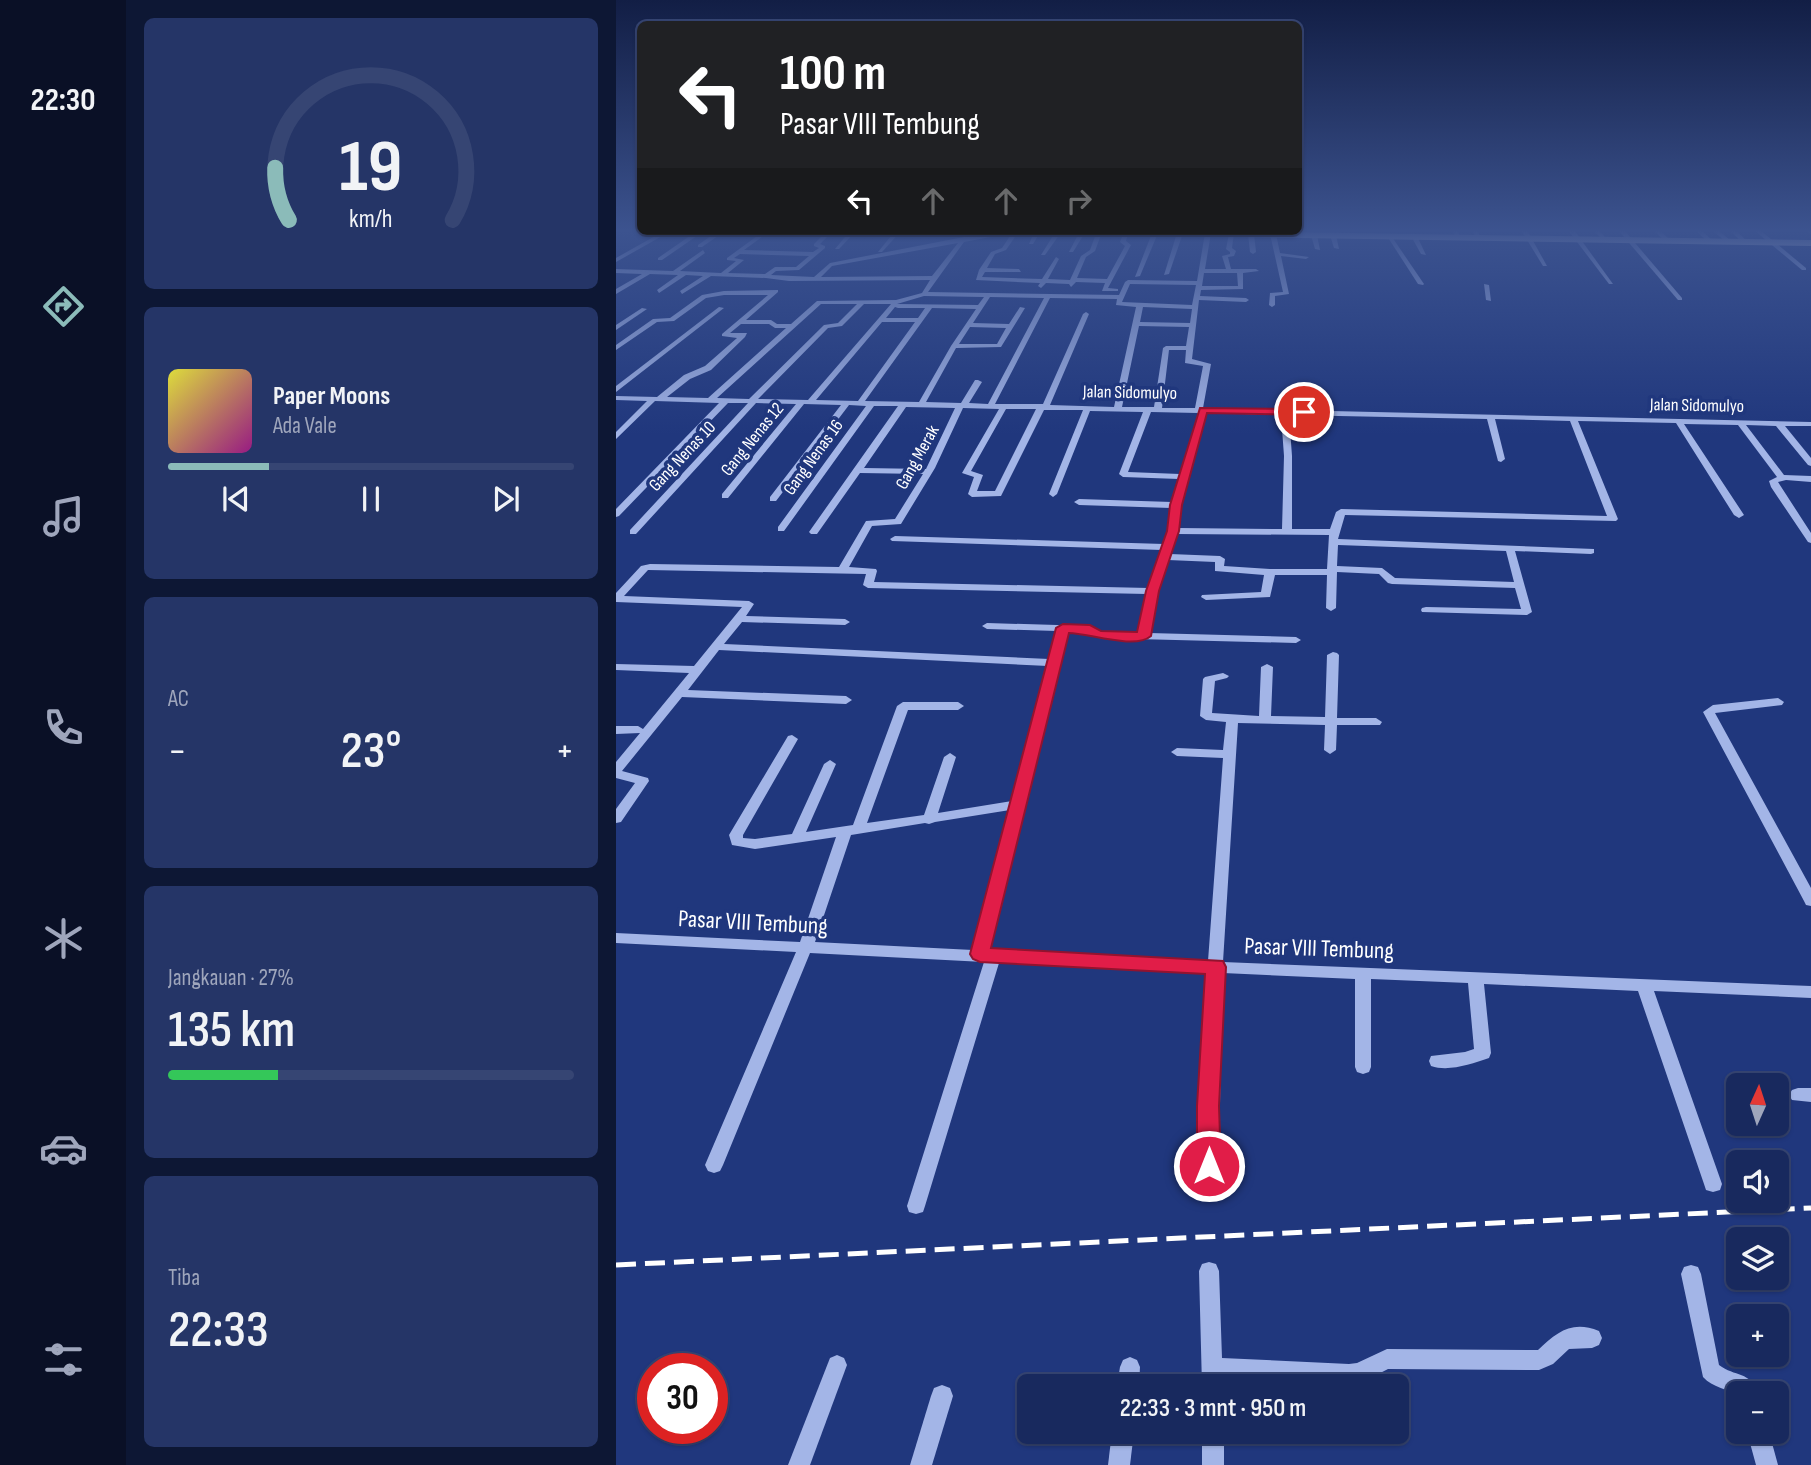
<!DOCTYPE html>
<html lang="id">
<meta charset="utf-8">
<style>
body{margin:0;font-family:"Sofia Sans Condensed",sans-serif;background:#253567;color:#f1f3f6;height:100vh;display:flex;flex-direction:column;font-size:26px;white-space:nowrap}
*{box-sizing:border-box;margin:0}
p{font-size:23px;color:#9fa6bc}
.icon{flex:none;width:38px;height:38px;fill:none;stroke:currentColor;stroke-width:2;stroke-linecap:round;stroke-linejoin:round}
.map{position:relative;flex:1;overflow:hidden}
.panel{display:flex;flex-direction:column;gap:18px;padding:18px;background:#0d1734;width:490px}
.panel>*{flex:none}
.banner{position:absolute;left:21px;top:21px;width:665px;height:214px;border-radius:10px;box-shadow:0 2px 5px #0004,0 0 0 2px #364573;background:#202124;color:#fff;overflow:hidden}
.needle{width:46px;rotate:3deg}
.controls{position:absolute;left:1110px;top:1073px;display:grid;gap:14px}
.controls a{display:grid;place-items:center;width:63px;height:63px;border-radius:10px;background:#18295e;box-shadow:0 2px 5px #0004,0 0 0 2px #364573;font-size:35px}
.speed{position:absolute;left:21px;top:1353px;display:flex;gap:14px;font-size:35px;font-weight:700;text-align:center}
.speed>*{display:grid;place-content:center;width:91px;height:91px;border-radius:50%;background:#18295e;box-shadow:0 2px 5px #0004,0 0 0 2px #364573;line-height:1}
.speed .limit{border:10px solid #d22;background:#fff;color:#111}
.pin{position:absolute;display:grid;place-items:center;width:60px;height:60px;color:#fff;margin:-30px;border:4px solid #fff;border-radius:50%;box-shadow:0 2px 7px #0007}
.me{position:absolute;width:77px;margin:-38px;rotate:0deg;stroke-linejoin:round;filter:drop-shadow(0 0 5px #0008)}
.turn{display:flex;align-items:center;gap:24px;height:147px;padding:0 28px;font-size:32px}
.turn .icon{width:91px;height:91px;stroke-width:2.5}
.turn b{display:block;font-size:49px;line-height:60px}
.lanes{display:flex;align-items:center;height:66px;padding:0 28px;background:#0003;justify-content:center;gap:35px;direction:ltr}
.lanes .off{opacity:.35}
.big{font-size:52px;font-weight:600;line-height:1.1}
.panel .widget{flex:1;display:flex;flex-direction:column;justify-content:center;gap:10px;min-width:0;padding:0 24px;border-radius:10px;background:#253567}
.panel .dial{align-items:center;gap:0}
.dial svg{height:182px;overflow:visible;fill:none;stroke:#364573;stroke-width:7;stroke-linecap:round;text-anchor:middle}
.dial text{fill:#f1f3f6;stroke:none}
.song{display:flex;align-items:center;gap:21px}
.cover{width:84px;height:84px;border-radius:10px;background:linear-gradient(135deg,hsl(60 70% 55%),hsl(310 70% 35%))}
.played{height:7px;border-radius:4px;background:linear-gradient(90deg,#8bbbb9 25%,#364573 25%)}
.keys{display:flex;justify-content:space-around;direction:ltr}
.heat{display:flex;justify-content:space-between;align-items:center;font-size:38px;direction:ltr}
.charge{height:10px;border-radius:5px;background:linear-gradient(90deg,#34c759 27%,#364573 0)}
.trip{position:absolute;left:401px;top:1374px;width:392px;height:70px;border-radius:10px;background:#18295e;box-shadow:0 2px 5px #0004,0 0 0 2px #364573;font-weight:600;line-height:70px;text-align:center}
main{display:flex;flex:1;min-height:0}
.tabs{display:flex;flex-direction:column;width:126px;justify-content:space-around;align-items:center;background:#0a1026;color:#9fa6bc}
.tabs .icon{width:49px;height:49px}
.tabs .selected{color:#8bbbb9}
.tabs b{font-size:32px;color:#f1f3f6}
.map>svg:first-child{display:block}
</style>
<main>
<nav class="tabs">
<b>22:30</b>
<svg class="icon selected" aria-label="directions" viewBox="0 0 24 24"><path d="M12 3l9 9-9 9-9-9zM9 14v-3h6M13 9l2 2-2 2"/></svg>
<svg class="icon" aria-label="music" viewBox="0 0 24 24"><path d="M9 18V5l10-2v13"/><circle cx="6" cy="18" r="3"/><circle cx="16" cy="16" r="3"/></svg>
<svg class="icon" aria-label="phone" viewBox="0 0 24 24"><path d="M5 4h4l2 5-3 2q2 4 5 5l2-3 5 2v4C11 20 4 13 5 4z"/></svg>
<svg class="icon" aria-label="climate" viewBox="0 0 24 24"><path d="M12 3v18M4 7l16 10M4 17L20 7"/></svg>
<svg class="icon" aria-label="car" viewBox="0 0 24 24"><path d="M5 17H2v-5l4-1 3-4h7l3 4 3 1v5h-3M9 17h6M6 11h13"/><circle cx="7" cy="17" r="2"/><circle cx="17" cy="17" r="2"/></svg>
<svg class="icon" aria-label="filters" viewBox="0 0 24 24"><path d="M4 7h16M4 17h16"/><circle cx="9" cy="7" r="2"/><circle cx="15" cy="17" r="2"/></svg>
</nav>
<section class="panel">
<div class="widget dial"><svg viewBox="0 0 100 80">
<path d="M14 69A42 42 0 1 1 86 69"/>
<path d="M14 69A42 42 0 0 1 8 46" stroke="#8bbbb9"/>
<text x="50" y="56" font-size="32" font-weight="700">19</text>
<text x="50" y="72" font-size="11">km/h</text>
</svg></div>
<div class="widget">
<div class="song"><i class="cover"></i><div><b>Paper Moons</b><p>Ada Vale</p></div></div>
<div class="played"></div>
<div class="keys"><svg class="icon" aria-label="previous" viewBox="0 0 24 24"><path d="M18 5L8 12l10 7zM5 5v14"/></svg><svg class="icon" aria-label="pause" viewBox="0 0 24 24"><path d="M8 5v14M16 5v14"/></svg><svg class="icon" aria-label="next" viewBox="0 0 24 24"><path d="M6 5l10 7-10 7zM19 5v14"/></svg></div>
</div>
<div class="widget"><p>AC</p>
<div class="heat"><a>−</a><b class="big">23°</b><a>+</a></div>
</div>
<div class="widget"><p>Jangkauan · 27%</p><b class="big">135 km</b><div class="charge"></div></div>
<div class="widget"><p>Tiba</p><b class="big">22:33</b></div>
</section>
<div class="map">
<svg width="1195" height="1465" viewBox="0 0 1195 1465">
<rect width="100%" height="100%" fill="#20377d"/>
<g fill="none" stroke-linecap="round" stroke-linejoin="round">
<g fill="#a3b5e7" fill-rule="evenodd">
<path d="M836,230H842L844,238H840Z"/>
<path d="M856,230H862L864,238H860Z"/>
<path d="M905,230H911L931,266H927Z"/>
<path d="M952,230H958L997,284H993Z"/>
<path d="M977,230H983L992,241H988Z"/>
<path d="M1002,230H1008L1066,298V300H1062Z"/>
<path d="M1037,230H1043L1054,240L1049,241Z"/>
<path d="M1079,230H1085L1097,241L1092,242Z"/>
<path d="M1096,230H1102L1115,241L1110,242Z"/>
<path d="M1113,230H1119L1131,241V243H1127Z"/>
<path d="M1138,230H1144L1190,268V270H1186Z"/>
<path d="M1189,230H1195V234Z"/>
<path d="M48,231H55L0,262V258Z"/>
<path d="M81,231H88L46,260H42V258Z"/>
<path d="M102,231H109L86,247H82V245Z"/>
<path d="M148,231H154L128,250L197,252L203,248L198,246V244L211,231H217L204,244L209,246V248L183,270L160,271L155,275L198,277L214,263L348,237L403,231L390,250L379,254L371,268L403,269L405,272H369L366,277L426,279L440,257L443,259L432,279L454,280L465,256L474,250L481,231L486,232L479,251L470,257L461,278L491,279L509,246L504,242L508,232L513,231L510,241L515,245L492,288L502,289V291H486L489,283L460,282L455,287L453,284L430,283L425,288L422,286L424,283L360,280L363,270L375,252L386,248L396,233L348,242L312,292L503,295L509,282L512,280L581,281L589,233L592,231L595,233L589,269H610L606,256L614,254V252L610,249L613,234L618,233L616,248L620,251L618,256L612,257L615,269H640L643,271L627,273V289L585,290L584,296L630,298L633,300L630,302L583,300L576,359L595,364L587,408H590L669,409L672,410L1195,422V426H1169L1195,458V466L1192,465L1160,426L1130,425L1168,475L1195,476V482L1170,480L1162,482L1195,533V543L1192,542L1155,487L1153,481L1161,477L1122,425L1068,424L1128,515L1123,518L1118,515L1060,423L962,421L1002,519L1000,521L729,515L722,539L978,549V553L975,554L899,551L916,612L911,615L806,612L805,610L806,608L810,607L905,609L899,588L776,584L772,583L763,574L721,572L720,608L715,611L710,608L711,575H659L654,597L590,600L585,597L586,595L645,592L648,575L599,571V562L552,560L542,591L533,633L680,637L685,640L680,643L482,638L471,632H452L372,951L378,949L384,951L592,961L607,758L561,756L555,752L561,748L607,750L610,722L590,720L584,716L587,679L589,677L607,673L613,676L611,678L599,681L596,713L643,716L645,667L651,664L657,667L655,716L709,717L711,655L717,652L721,653L723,655L721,718H760L766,722L764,725H721L720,750L714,754L708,750L709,725L622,723L607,962L1195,986V998L1038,991L1106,1184L1104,1190L1097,1192L1090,1190L1088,1184L1022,991L868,984L875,1053L873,1058C855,1064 833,1072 815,1066L813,1061L815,1056L849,1052L858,1049L852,983L755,979V1067L753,1072L747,1074L741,1072L739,1067V979L607,973L602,1190L600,1196L593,1198L586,1196L584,1190L591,972L383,963L309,1206L307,1212L300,1214L293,1212L291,1206L368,962L194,953L107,1165L104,1171L98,1173L92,1171L89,1165L180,952L0,943V933L184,942L220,837L139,849L116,845L113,835L172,736L176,735L182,739L127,835V838L139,839L176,834L208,764L214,760L220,764L190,832L237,825L281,706L287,702H342L348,706L342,710H292L251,823L308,815L328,757L334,753L340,757L322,813L396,801L432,666L103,650L72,690L230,696L236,700L230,704L66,697L6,771L32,778L33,781L5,822L0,823V809L19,783L0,778V762L24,733L0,734V726H22L27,729L73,673L0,670V664L78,666L126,607L0,602V593L25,566L34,564L223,567L250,521L279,519L307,474L244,473L201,534H195L193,532L282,406H258L168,531H162V527L250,406L233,405L160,501H154V497L225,405L188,404L112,498H106V494L180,404L140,403L20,534H14V530L132,403H112L3,516L0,517V509L103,403L39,401L0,439V432L31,401L0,400V396L41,397L68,375L89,366L121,338L106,336V334L152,295H108L90,298L58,321L41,322L0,350V345L37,319L54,318L86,295L108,291L162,290V292L130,320H155L161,324H175L201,301L280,300L306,293L314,280L173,281L150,278L95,276L66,294L64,291L87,276L70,275L43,293L41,290L62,275L34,274L0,294V289L26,274L0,273V269L57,271L87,250L89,253L64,271L105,273L120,261L111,260V258ZM342,243L316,276L205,277L216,266ZM124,254L193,256L180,267H159L149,274L112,273L128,260L118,258ZM588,273H621L622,286H586ZM514,284L580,285L576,305L506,302ZM308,296L368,297L362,305L281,304ZM374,297L428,298L372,404L353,403L366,382L362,380H359L345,403L310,402L340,348L385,347L409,308L404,307L393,324L357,323ZM434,298L501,299L500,305L520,307L498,407L434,405L473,314L470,312L467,314L427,404H379ZM205,304H241L222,323L208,325L133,399L101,398ZM248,304H275L192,400L142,399L212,328L226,326ZM279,307L282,308H309L302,318H270ZM527,307L576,309L574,323L524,322ZM316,308L360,309L335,346L303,402L249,401ZM266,322H299L242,401L200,400ZM125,324H153L159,328H170L92,398L51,397L74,379L95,370L129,337L131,333H114ZM523,326L573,327L570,346H550L547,348L538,407H506ZM354,327L390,328L381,344H343ZM553,350H570L569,363L587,366L579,408H546ZM290,407L339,408L310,469L248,468ZM347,408L383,409L346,473L358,477L352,494L356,497L385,496L428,410H467L433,494L437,497L441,494L474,411L527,412L503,474L507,477L563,479L556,502L463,499L458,502L463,505L555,508L552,531L548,544L279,536L274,539L276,541L546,550L533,588L258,582L261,571L260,569L233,567L256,526L285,524L319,468ZM390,409H420L379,491H361L367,475L355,471ZM535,412L582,413L564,474L512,472ZM590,413L665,415L668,456L666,529L562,528L565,505ZM673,415L871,419L882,461L885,462L889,459L879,419L954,421L991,516L725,509L720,512L714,529H676V456ZM561,534L713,535L711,569H654L608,566L609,559L604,556L554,554ZM722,545L890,551L898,582L779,578L766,568L721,566ZM32,570L250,574L247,585L252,588L531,594L522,633L485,632L474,626L371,623L366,626L371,629L441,631L433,659L108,644L126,622L229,625L234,622L229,619L130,616L138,604L133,601L8,596ZM394,810L357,950L199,942L235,835L309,823L313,824L319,822Z"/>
<path d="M234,231H240L223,249H219Z"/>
<path d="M279,231H285L266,252H262Z"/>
<path d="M419,231H425L417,244H413Z"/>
<path d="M440,231H446L429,255H425Z"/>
<path d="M464,231H470L457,252H453Z"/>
<path d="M539,231L542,233L524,276L519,277L536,233Z"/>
<path d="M564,231L567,233L553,274L548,275L561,233Z"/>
<path d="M635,232L638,234L640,252L637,254L634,252L632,234Z"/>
<path d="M657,232L660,234L664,253L693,257L690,259L665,256L673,294L659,296V305L656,307L653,305L654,293L667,292L654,234Z"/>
<path d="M698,233L701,235L704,250L699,249L695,235Z"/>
<path d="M717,233L720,235L723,249L718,248L714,235Z"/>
<path d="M774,234L808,284L807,285L802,284L771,236Z"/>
<path d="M798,234L801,236L810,255L805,254L795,236Z"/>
<path d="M868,284L873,285L875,301L870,300Z"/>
<path d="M103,307L108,308L0,392V386Z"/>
<path d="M26,308L31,309L0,330V325Z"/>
<path d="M1162,698L1168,702L1166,705L1099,713L1195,888V906L1190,905L1188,901L1087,712L1097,705Z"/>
<path d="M1182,1088H1195V1102L1176,1100L1173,1095L1176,1090Z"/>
<path d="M593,1262L600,1264L603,1271L606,1358L733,1364L741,1363L771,1349L922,1350C941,1332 956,1320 983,1331L986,1338L983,1345L976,1348L953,1349L937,1364L923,1370L772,1369L743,1384L733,1386L607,1379L608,1386H586L583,1271L586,1264Z"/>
<path d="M1075,1265L1082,1267L1085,1274L1103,1365C1119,1377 1134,1371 1143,1393H1122V1397C1111,1388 1097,1388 1087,1377L1065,1274L1068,1267Z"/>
<path d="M221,1355L228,1358L231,1365L194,1465H172L214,1358Z"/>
<path d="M514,1357L521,1360L524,1367L523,1386H501L504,1367L507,1360Z"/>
<path d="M326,1385L334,1388L337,1396L316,1465H294L315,1396L318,1388Z"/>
<path d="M496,1432H518L514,1465H492Z"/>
<rect x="586" y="1432" width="22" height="33"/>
<path d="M1131,1432H1153L1162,1465H1140Z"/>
</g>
<path fill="#fff" fill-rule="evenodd" d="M427,231H608L1195,240V246L432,234Z"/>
<path stroke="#fff" stroke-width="5" stroke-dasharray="20 9" stroke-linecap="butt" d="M0,1265L1195,1208"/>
</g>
<linearGradient id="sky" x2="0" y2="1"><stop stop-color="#121e45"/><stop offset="0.53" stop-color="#3c538f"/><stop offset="1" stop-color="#3c538f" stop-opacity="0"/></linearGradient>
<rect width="1195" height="435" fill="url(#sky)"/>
<path fill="#e11d48" stroke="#92132f" stroke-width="2" d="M584,408L688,409L693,412L688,415L591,413L566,505L563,531L543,591L535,636C519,650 472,633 453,633L375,948L607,961L610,967L603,1106L605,1166L601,1174L593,1177L584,1174L581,1166V1106L589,974L364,962L357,959L354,954L440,628L447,624L474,625L485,631L521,632L530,591L551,531L554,505Z"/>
<g text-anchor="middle" stroke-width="7" stroke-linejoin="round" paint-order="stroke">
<g font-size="18" fill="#fff" stroke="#20377d">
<text transform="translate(514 392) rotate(1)" y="6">Jalan Sidomulyo</text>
<text transform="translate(1081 405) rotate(1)" y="6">Jalan Sidomulyo</text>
<text transform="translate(136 439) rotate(-51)" y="6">Gang Nenas 12</text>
<text transform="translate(66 456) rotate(-47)" y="6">Gang Nenas 10</text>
<text transform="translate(197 457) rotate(-54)" y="6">Gang Nenas 16</text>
<text transform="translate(301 457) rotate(-61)" y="6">Gang Merak</text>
</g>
<g font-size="24" fill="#fff" stroke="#20377d">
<text transform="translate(137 922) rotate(3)" y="8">Pasar VIII Tembung</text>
<text transform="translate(703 948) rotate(2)" y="8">Pasar VIII Tembung</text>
</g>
</g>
</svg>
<div class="controls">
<a><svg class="needle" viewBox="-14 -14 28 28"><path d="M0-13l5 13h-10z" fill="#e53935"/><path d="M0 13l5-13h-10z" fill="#9fa6bc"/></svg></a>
<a><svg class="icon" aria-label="sound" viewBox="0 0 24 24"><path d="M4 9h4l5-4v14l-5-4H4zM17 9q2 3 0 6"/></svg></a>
<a><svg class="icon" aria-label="layers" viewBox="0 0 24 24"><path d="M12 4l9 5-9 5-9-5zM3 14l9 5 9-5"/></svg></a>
<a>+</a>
<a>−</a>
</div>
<div class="speed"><div class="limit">30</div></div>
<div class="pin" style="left:688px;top:412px;background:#d93025"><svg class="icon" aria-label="arrive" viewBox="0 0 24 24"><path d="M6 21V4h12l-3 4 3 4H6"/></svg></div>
<svg class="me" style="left:593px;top:1166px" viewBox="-20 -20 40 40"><circle r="17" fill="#e11d48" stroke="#fff" stroke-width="3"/><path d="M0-11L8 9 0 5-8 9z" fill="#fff"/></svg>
<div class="trip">22:33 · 3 mnt · 950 m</div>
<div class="banner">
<div class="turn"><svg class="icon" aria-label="left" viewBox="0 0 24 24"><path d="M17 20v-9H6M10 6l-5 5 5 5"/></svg><div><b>100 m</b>Pasar VIII Tembung</div></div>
<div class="lanes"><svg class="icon" aria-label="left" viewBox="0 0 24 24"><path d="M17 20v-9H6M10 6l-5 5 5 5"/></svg><svg class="icon off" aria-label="ahead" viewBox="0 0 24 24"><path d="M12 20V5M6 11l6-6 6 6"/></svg><svg class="icon off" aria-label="ahead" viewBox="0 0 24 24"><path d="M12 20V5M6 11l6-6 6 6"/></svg><svg class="icon off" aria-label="right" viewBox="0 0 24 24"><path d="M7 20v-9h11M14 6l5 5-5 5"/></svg></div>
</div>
</div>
</main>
